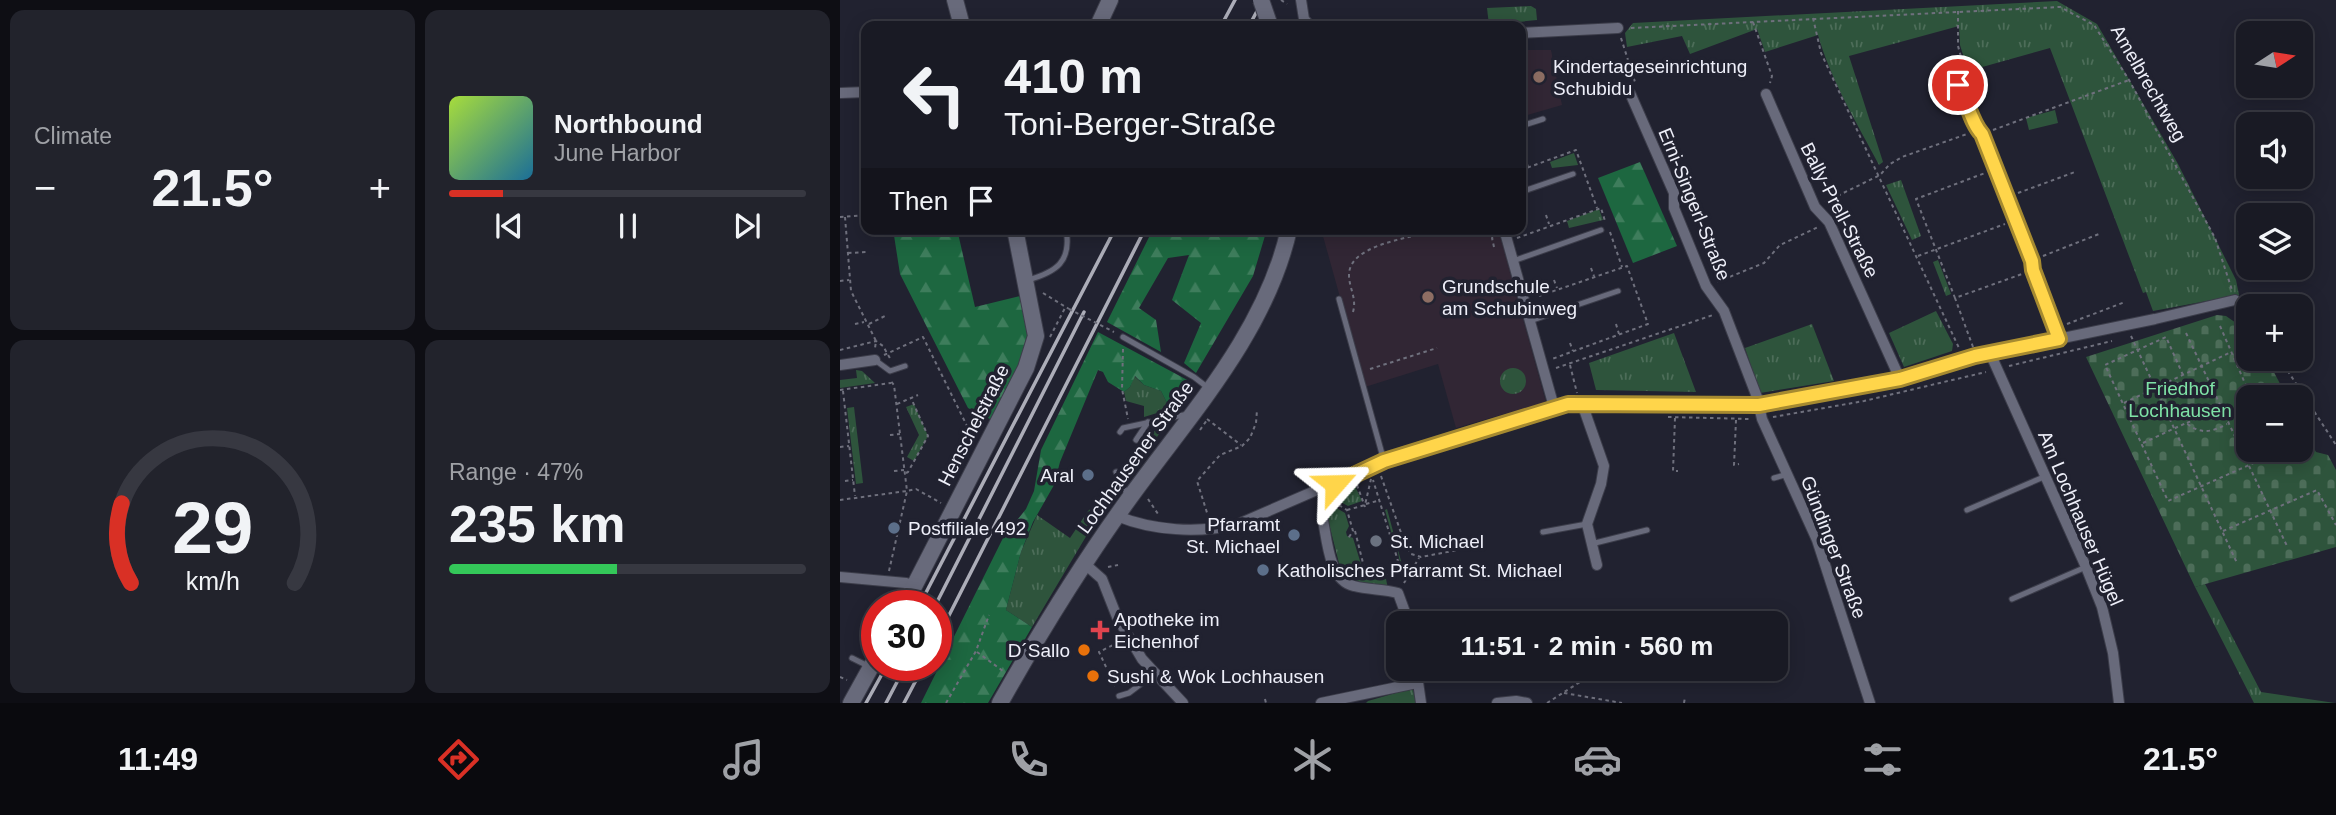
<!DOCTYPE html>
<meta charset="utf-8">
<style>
body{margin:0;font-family:Arial,sans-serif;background:#22232c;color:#f1f3f6;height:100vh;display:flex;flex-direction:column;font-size:26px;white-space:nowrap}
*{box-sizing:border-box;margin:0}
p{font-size:23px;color:#9fa1a6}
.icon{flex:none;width:38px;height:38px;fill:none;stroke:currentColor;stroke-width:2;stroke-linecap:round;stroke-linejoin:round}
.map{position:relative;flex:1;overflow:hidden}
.drawer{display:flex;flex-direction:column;gap:10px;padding:10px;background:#0e0e14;width:840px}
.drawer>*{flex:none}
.hud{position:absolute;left:21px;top:21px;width:665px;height:214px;border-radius:14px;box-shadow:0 4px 18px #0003,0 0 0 2px #373841;background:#191a24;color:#f1f3f6;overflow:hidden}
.needle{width:46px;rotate:78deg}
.buttons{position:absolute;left:1396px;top:21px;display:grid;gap:14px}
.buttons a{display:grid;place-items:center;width:77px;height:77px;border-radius:14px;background:#191a24;box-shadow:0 4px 18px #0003,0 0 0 2px #373841;font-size:35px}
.speed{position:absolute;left:21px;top:590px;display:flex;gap:14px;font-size:35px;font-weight:700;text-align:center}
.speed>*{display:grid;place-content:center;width:91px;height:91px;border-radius:50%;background:#191a24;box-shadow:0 4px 18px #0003,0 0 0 2px #373841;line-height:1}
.speed .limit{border:10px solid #d22;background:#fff;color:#111}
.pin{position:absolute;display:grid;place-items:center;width:60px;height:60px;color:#fff;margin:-30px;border:4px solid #fff;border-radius:50%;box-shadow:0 2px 7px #0007}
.me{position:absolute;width:77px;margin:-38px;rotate:65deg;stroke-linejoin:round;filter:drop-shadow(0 0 5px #0008)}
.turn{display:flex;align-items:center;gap:24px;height:147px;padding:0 28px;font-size:32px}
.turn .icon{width:91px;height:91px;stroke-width:2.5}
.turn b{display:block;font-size:49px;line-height:60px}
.then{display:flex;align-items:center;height:66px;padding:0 28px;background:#0003;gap:14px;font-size:26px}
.big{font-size:52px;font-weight:600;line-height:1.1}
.drawer .widget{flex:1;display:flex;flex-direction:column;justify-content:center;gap:10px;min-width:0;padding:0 24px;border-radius:14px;background:#22232c}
.drawer .dial{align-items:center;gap:0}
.dial svg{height:182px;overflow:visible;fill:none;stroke:#373841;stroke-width:7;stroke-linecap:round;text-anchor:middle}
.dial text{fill:#f1f3f6;stroke:none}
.song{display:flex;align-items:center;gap:21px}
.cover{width:84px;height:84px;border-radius:10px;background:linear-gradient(135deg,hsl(80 70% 55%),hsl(200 70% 35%))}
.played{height:7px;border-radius:4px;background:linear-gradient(90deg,#d93025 15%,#373841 15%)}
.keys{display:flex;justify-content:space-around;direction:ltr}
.heat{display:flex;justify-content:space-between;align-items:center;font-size:38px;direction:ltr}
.charge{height:10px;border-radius:5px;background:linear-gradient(90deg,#34c759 47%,#373841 0)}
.drawer .tiles{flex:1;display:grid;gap:10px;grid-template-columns:repeat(2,1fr)}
.trip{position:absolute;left:546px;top:611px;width:402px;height:70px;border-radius:14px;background:#191a24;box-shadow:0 4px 18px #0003,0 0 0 2px #373841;font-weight:600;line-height:70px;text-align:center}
.menu{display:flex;height:112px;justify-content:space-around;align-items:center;background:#0a0a0e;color:#9fa1a6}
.menu .icon{width:49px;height:49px}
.menu .selected{color:#d93025}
.menu b{font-size:32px;color:#f1f3f6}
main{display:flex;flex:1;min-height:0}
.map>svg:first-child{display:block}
</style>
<main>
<section class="drawer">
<div class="tiles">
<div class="widget"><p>Climate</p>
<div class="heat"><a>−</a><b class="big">21.5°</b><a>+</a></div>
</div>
<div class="widget">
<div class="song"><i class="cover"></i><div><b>Northbound</b><p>June Harbor</p></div></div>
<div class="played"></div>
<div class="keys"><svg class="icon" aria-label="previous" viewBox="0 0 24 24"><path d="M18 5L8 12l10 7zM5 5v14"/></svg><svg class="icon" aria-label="pause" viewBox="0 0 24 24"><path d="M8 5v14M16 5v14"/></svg><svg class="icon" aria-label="next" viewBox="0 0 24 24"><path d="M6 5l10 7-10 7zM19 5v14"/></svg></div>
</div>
<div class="widget dial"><svg viewBox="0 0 100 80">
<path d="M14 69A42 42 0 1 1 86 69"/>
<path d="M14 69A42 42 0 0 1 10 34" stroke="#d93025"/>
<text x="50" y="56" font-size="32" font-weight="700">29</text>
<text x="50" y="72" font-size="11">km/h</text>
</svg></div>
<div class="widget"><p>Range · 47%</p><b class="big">235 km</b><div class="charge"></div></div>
</div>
</section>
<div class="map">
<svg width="1496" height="703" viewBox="0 0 1496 703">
<defs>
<pattern id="grass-tufts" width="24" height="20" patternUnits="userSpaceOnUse" patternTransform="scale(1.75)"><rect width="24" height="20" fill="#2e543c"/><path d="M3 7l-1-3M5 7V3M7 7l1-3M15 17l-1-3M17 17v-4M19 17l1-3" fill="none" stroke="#4d6d59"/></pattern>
<pattern id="forest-firs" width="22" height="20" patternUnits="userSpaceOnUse" patternTransform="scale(1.75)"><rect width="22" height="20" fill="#1d6740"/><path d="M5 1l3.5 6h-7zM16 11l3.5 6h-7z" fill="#3e7d5c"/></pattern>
<pattern id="cemetery-stones" width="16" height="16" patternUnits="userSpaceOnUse" patternTransform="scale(1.75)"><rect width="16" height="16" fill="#2e543c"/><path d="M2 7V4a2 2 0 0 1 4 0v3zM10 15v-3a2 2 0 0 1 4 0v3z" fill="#4d6d59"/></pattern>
</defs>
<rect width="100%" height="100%" fill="#212230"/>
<g fill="#312634">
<path d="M681,50H711L722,105L681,117Z"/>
<path d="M481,229H658L706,402L616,428L598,364L525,387Z"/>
</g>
<g fill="url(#grass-tufts)">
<path d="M1217,1L1257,24L1338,164L1396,280L1399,295L1395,300L1388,297L1313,311L1306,292L1303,293L1210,48L1128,71L1120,45L1119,26L1009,56L1043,162L1039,165C1017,123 991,81 978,35L925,52L917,29L850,54L842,36L787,47L785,33L793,23Z"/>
<path d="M691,6L696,9L697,20L649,25L647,8Z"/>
<path d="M1215,110L1218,123L1189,130L1186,118Z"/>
<path d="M734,153L738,165L712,168L710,162Z"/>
<path d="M1061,180L1081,236L1072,240L1046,185Z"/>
<path d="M759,209L763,220L729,228L727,221Z"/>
<path d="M1098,260L1111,294L1106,296L1093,262Z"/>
<path d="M1096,311L1113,344L1112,351L1064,367L1049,333Z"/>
<path d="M972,324L994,381L920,393L905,348Z"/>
<path d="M834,333L856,392L756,390L749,363Z"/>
<circle cx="673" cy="381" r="13"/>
<path d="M16,370L22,371L35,383L0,388V380L17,378Z"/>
<path d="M294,376L304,385L321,391L330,409L304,417V406L286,401L284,392L290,387Z"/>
<path d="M74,404L88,436L74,461L67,457L79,435L66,407Z"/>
<path d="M14,407L23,483L16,484L7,408Z"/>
<path d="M317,428L322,430L288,477L286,466Z"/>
<path d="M514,484L522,501L508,506L489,496Z"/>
<path d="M271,491L276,493L257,518L192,627L166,610L181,552L197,515L230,538L248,511Z"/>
<path d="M483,500L505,513L509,526L506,532L507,536L513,538L524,574L532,572L546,579L548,589L507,579L501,571Z"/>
<path d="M547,509L564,572L552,576L557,565L560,563L556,542H554L545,510Z"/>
<path d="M1365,584L1421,692L1495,703H1414L1355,587Z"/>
<path d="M573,688L576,703H526L528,701Z"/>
</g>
<g fill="url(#forest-firs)">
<path d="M800,162L837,246L793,263L758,178Z"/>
<path d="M53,229H117L135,307L180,296L188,336L180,364L152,420L128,408L60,274Z"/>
<path d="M313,229H427L413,276L356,373L344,363L361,323L332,300L349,255L328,258L299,308L316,320L321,352L267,322Z"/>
<path d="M258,332L351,382L333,408L330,409L321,391L304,385L295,376L290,387L284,392L268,382L263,372L258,370L220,462L214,485L193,522L181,552L166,610L192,627L148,703H81L163,538L186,509L194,491L201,450Z"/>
</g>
<path fill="url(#cemetery-stones)" d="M1377,315L1386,316L1409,332V359H1427L1447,397H1409V450H1461V424L1476,452L1488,455L1496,470V547L1355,587L1246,357Z"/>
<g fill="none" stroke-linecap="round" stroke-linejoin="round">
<g stroke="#3c3d4a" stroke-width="7">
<g id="lane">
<path d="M681,126L703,119"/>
<path d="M681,192L733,174"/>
<path d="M673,261L761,230"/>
<path d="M188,280C216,272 232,262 226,229"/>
<path d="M499,299L544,461"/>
<path d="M687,310L703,305"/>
<path d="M690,321L778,291"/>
<path d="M283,337L354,377L367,387"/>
<path d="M35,360L50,371L65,366"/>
<path d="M280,432L283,428L348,414"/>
<path d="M296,440L308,422"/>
<path d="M276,472L287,494"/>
<path d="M934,478L948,474"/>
<path d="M1127,510L1206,476"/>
<path d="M703,532L747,524"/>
<path d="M751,544L807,530"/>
<path d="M1172,599L1246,567"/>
<path d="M12,658L28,666"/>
<path d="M279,696L289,693L314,674"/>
</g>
</g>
<g stroke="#3c3d4a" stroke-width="12">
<g id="street">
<path d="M461,0L464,19L470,26"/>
<path d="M681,33L778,28"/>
<path d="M1117,85C1127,99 1131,123 1142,134L1192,261L1193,270L1219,339"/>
<path d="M0,93L26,92"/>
<path d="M790,93L834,193V208L866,286L884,311L917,397L922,419L977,540L1030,703"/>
<path d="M926,94L975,207L989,222L1060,379"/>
<path d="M664,229L714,407"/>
<path d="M1150,353L1246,567L1262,607L1273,653L1279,703"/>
<path d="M0,365L35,360"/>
<path d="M745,402V412L764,466L761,484L747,524L757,565"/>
<path d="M482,515C487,537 488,581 514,586C529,590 544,589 558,593L569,623"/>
<path d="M277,516C314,531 357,533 396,525L544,461L728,404L920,405L1060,379L1150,353L1315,319L1395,300"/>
<path d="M245,564L262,579L277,617L302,659L343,703"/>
<path d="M0,577L66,583L75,586"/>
<path d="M576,668L581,703"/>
<path d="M481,703L577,683"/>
<path d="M657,703L676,701L687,703"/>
</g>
</g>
<g stroke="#3c3d4a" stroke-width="18">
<g id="secondary">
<path d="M115,0L122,26"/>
<path d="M258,26L270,0"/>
<path d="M64,606L186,368L196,336L175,229"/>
<path d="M11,703L37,656"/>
<path d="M160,703C200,632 243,562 291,496C351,413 426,332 449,229"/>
</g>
</g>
<g stroke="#6f707d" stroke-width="2" stroke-dasharray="3.5 3.5" stroke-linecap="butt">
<path d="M441,0L447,4"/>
<path d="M1118,11V46L1124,68L1122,74"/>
<path d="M973,18L981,53L1119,348"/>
<path d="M913,22L932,76L930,83"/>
<path d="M791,28L1220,7L1254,25L1289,80L1375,238L1392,290"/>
<path d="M781,38L795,82"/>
<path d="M20,104L23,215"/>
<path d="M1153,130L1289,80"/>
<path d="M685,158L688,167"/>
<path d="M681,170L736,150L757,208"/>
<path d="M1178,193L1235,172"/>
<path d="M985,202L1040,175L1050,164L1062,157L1127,134"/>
<path d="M706,215L709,224"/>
<path d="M0,217L26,215"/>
<path d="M5,217L11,291L36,341L35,348"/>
<path d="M770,232L782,267"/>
<path d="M677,238L761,208L765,221"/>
<path d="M654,247L652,238L655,237"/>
<path d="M8,253L27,252"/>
<path d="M1078,256L1165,224"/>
<path d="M1203,256L1259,234"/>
<path d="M751,268L754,276"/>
<path d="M714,280L717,288"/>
<path d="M0,281L9,280"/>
<path d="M877,282L924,263L940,245L978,227"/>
<path d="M203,293L229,309"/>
<path d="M699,296L787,266L808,324L712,359"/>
<path d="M1115,298L1076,199L1145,173"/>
<path d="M513,312C517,298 509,288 509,275C509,247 560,240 580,234L579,229"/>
<path d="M15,324L24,322"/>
<path d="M29,324L47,315"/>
<path d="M776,324L779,334"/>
<path d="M1227,324L1285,302"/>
<path d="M1380,326L1411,397"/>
<path d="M1346,333L1447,546"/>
<path d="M1291,336L1397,563"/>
<path d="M210,337L225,308"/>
<path d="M730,343L733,351"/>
<path d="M1133,347L1115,298L1182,274"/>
<path d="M283,349L282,389L288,419"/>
<path d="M0,350L36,341L43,346L51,360"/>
<path d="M44,355L83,337L133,438"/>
<path d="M1440,359L1496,445"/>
<path d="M730,365L737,393"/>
<path d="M1169,366L1272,341"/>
<path d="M716,368L873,315"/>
<path d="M530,369L597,348"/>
<path d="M1343,375L1326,337L1265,365L1328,501L1443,450"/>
<path d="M0,390L51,383"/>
<path d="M3,391L15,496"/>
<path d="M1284,403L1391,352"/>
<path d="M57,404L78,395"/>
<path d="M828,417L910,419"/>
<path d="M933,417L1024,401L1146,372"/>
<path d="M835,418L833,471H838"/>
<path d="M367,419L401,445"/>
<path d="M896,420L894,465L899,464"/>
<path d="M1347,423L1363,415"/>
<path d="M360,430L367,420"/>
<path d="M50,435L60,434"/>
<path d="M1303,443L1346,423C1361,435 1372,432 1387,424"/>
<path d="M0,447L9,446"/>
<path d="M54,471L64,470"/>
<path d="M66,473L68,472L88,436L71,398"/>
<path d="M541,476L565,544L571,554L581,557L618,550"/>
<path d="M5,481L13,480"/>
<path d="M517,485L525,507"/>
<path d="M487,498L507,510L513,531L507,540"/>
<path d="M308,499L318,514"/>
<path d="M0,500L67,491L54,385L50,380"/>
<path d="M526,504L537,501"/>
<path d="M507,510L525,505L531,479"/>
<path d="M369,519L357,481L380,455L402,446L410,438L416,423L417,410"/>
<path d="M515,531L525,571L534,569L542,576L550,573L554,562L558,561L533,480"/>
<path d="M1383,531L1477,490L1496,525"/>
<path d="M268,567L278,565"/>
<path d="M49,571L67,491L76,489L101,503"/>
<path d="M564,583L579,558"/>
<path d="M27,627L37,632"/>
<path d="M137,652L163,671"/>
<path d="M0,677L7,680"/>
<path d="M275,686L259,652L277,643"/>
<path d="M724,693L782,703"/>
<path d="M425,699L426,703"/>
<path d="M106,703L136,651L149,615"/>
<path d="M707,703L754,673L768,668"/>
<path d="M844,703L845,697"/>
</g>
<use href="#lane" stroke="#686a7b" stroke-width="5"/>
<use href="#street" stroke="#686a7b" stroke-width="10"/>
<use href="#secondary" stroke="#686a7b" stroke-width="16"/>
<g stroke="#acadb8" stroke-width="3.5">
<path d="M381,26L395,0"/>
<path d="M409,26L423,0"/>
<path d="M79,606L275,229"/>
<path d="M95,606L244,312"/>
<path d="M96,641L305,229"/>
<path d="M26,703L47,665"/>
<path d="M46,703L66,665"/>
<path d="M64,703L84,665"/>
</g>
<g stroke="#3c3d4a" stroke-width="18" stroke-linecap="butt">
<path id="secondary-bridge" d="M421,0L430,26"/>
</g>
<path stroke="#6f707d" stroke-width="2" stroke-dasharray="3.5 3.5" stroke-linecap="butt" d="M229,309L274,332"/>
<use href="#secondary-bridge" stroke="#686a7b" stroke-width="16"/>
</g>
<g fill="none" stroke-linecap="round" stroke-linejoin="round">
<g stroke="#a68a30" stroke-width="18">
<path id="route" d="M495,484L544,461L728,404L919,405L1060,379L1135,356L1219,339L1193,270L1192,261L1142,134C1131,123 1127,99 1118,85"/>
</g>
<use href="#route" stroke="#ffd54a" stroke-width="12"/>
</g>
<g fill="#8d6e63" stroke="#212230" stroke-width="2.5">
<circle cx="699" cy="77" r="7"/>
<circle cx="588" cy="297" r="7"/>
</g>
<g fill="#5c6f8a" stroke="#212230" stroke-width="2.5">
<circle cx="248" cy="475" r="7"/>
<circle cx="54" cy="528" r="7"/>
<circle cx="454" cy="535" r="7"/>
<circle cx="423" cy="570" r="7"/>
</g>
<circle fill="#6b7280" stroke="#212230" stroke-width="2.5" cx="536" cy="541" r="7"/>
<path fill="#e0444e" stroke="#212230" stroke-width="2.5" d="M256.5 619.5h7v7h7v7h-7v7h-7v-7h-7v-7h7z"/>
<g fill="#e8710a" stroke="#212230" stroke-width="2.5">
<circle cx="244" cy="650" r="7"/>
<circle cx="253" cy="676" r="7"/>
</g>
<g text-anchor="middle" stroke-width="7" stroke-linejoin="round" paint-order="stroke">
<g font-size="19" fill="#eeeff9" stroke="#212230" text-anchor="start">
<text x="713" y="73">Kindertageseinrichtung<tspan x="713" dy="22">Schubidu</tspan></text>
<text x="602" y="293">Grundschule<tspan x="602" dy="22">am Schubinweg</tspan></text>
<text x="234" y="482" text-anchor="end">Aral</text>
<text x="440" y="531" text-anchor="end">Pfarramt<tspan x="440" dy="22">St. Michael</tspan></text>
<text x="68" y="535">Postfiliale 492</text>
<text x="550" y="548">St. Michael</text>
<text x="437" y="577">Katholisches Pfarramt St. Michael</text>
<text x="274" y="626">Apotheke im<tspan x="274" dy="22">Eichenhof</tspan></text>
<text x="230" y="657" text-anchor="end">D´Sallo</text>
<text x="267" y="683">Sushi &amp; Wok Lochhausen</text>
</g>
<g font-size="19" fill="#eeeff9" stroke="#212230">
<text transform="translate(1309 83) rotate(60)" y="7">Amelbrechtweg</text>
<text transform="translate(855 204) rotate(68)" y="7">Erni-Singerl-Straße</text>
<text transform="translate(1000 210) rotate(63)" y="7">Bally-Prell-Straße</text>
<text transform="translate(133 425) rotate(-63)" y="7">Henschelstraße</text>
<text transform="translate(295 457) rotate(-54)" y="7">Lochhausener Straße</text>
<text transform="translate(1241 518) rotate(67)" y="7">Am Lochhauser Hügel</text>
<text transform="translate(994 547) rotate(69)" y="7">Gündinger Straße</text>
</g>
<g font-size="19" fill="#7fe3a7" stroke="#212230">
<text x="1340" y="395">Friedhof<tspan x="1340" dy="22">Lochhausen</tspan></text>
</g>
</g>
</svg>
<div class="buttons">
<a><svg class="needle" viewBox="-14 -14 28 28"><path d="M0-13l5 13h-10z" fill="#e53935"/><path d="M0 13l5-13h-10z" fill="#9fa1a6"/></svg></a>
<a><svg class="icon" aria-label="sound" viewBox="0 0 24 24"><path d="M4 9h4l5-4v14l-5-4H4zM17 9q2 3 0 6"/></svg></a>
<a><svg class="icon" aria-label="layers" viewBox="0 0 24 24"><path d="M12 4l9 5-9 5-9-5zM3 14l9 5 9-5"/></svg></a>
<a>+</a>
<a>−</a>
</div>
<div class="speed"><div class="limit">30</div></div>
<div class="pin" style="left:1118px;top:85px;background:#d93025"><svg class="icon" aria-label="arrive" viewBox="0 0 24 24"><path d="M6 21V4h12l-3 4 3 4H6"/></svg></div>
<svg class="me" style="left:495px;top:484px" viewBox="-20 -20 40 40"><path d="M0-17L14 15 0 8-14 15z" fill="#ffd54a" stroke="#fff" stroke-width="4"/></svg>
<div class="trip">11:51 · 2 min · 560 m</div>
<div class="hud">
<div class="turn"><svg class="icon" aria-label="left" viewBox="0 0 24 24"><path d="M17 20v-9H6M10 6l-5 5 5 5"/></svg><div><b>410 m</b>Toni-Berger-Straße</div></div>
<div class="then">Then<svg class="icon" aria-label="arrive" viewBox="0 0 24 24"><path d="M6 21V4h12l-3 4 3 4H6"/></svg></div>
</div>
</div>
</main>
<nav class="menu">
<b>11:49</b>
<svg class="icon selected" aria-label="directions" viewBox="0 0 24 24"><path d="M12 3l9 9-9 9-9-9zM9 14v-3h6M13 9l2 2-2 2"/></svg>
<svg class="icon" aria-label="music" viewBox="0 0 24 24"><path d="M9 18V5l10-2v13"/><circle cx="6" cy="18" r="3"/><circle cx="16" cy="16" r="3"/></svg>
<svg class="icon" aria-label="phone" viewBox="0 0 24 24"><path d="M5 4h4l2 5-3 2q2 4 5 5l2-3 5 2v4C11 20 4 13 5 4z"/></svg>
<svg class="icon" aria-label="climate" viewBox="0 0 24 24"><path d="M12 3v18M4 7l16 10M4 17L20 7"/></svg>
<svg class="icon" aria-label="car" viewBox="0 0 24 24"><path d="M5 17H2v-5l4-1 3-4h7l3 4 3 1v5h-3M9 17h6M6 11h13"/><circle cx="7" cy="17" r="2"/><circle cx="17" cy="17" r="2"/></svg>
<svg class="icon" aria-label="filters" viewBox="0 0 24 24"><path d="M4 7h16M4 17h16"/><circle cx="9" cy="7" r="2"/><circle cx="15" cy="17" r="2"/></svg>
<b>21.5°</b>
</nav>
